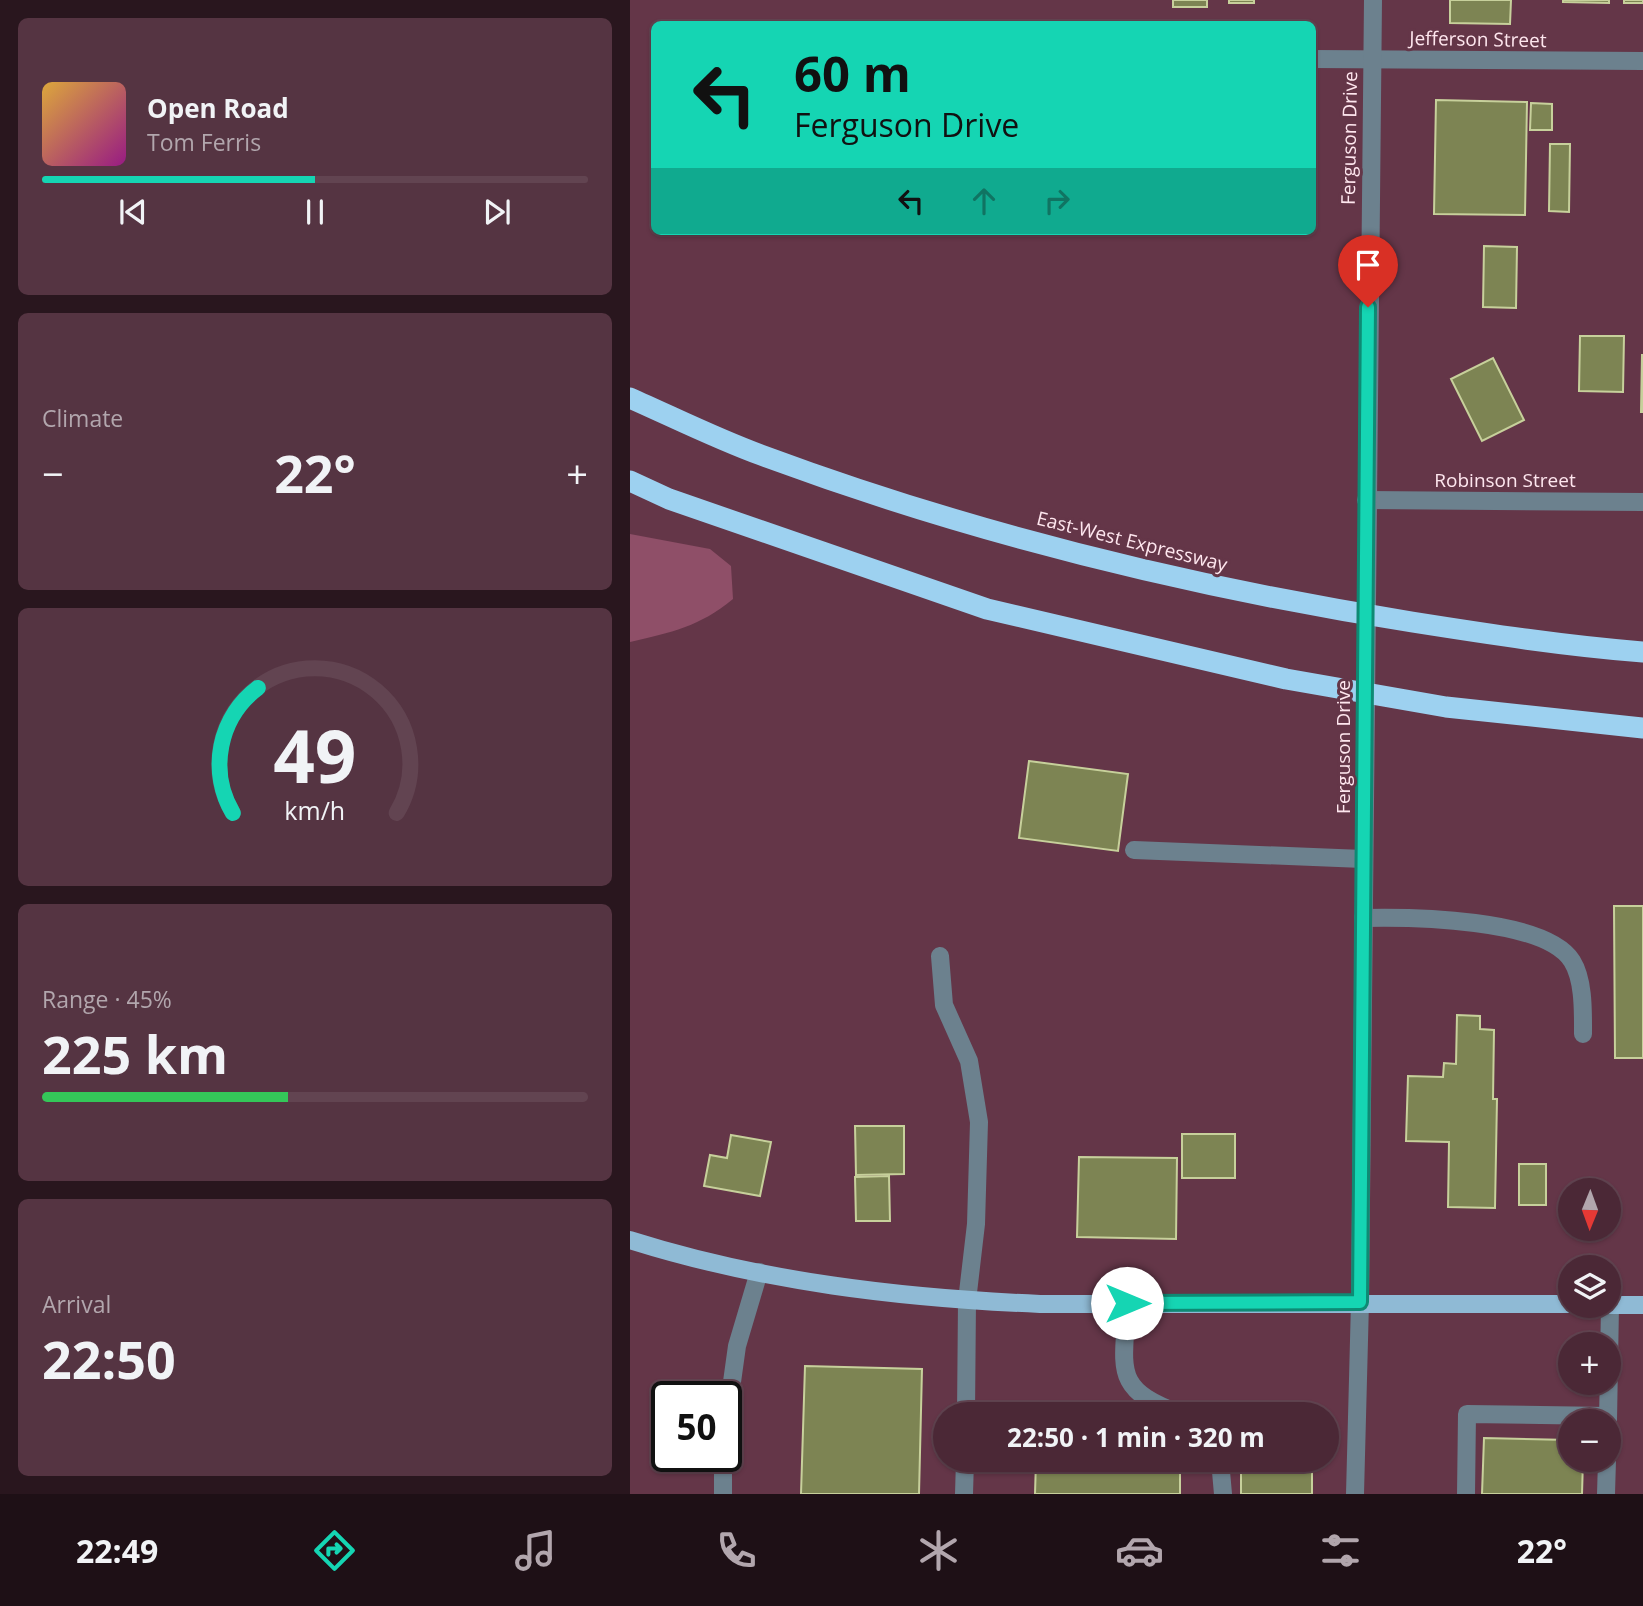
<!DOCTYPE html>
<meta charset="utf-8">
<style>
body{margin:0;font-family:"Open Sans",sans-serif;background:#553442;color:#f1f3f6;height:100vh;display:flex;flex-direction:column;font-size:26px;white-space:nowrap}
*{box-sizing:border-box;margin:0}
p{font-size:23px;color:#b2a6ad}
.icon{flex:none;width:38px;height:38px;fill:none;stroke:currentColor;stroke-width:2;stroke-linecap:round;stroke-linejoin:round}
.map{position:relative;flex:1;overflow:hidden}
.sheet{display:flex;flex-direction:column;gap:18px;padding:18px;background:#29161e;width:630px}
.sheet>*{flex:none}
.guide{position:absolute;left:21px;top:21px;width:665px;height:214px;border-radius:10px;box-shadow:0 2px 5px #0004,0 0 0 2px #624451;background:#15d5b3;color:#111;overflow:hidden}
.needle{width:46px;rotate:181deg}
.tools{position:absolute;left:928px;top:1178px;display:grid;gap:14px}
.tools a{display:grid;place-items:center;width:63px;height:63px;border-radius:50%;background:#4b2836;box-shadow:0 2px 5px #0004,0 0 0 2px #624451;font-size:35px}
.speed{position:absolute;left:21px;top:1381px;display:flex;gap:14px;font-size:35px;font-weight:700;text-align:center}
.speed>*{display:grid;place-content:center;width:91px;height:91px;border-radius:50%;background:#4b2836;box-shadow:0 2px 5px #0004,0 0 0 2px #624451;line-height:1}
.speed .limit{border:4px solid #111;border-radius:10px;background:#fff;color:#111}
.pin{position:absolute;display:grid;place-items:center;width:60px;height:60px;color:#fff;margin:-72px -30px;border-radius:50% 50% 50% 0;rotate:-45deg;box-shadow:0 0 7px #0007}
.pin .icon{rotate:45deg}
.me{position:absolute;width:77px;margin:-38px;rotate:90deg;stroke-linejoin:round;filter:drop-shadow(0 0 5px #0008)}
.turn{display:flex;align-items:center;gap:24px;height:147px;padding:0 28px;font-size:32px}
.turn .icon{width:91px;height:91px;stroke-width:2.5}
.turn b{display:block;font-size:49px;line-height:60px}
.lanes{display:flex;align-items:center;height:66px;padding:0 28px;background:#0003;justify-content:center;gap:35px;direction:ltr}
.lanes .off{opacity:.35}
.big{font-size:52px;font-weight:700;line-height:1.1}
.sheet .card{flex:1;display:flex;flex-direction:column;justify-content:center;gap:10px;min-width:0;padding:0 24px;border-radius:10px;background:#553442}
.sheet .dial{align-items:center;gap:0}
.dial svg{height:182px;overflow:visible;fill:none;stroke:#624451;stroke-width:7;stroke-linecap:round;text-anchor:middle}
.dial text{fill:#f1f3f6;stroke:none}
.song{display:flex;align-items:center;gap:21px}
.cover{width:84px;height:84px;border-radius:10px;background:linear-gradient(135deg,hsl(40 70% 55%),hsl(310 70% 35%))}
.played{height:7px;border-radius:4px;background:linear-gradient(90deg,#15d5b3 50%,#624451 50%)}
.keys{display:flex;justify-content:space-around;direction:ltr}
.heat{display:flex;justify-content:space-between;align-items:center;font-size:38px;direction:ltr}
.charge{height:10px;border-radius:5px;background:linear-gradient(90deg,#34c759 45%,#624451 0)}
.trip{position:absolute;left:303px;top:1402px;width:406px;height:70px;border-radius:35px;background:#4b2836;box-shadow:0 2px 5px #0004,0 0 0 2px #624451;font-weight:700;line-height:70px;text-align:center}
.dock{display:flex;height:112px;justify-content:space-around;align-items:center;background:#1e1016;color:#b2a6ad}
.dock .icon{width:49px;height:49px}
.dock .on{color:#15d5b3}
.dock b{font-size:32px;color:#f1f3f6}
main{display:flex;flex:1;min-height:0}
.map>svg:first-child{display:block}
</style>
<main>
<section class="sheet">
<div class="card">
<div class="song"><i class="cover"></i><div><b>Open Road</b><p>Tom Ferris</p></div></div>
<div class="played"></div>
<div class="keys"><svg class="icon" aria-label="previous" viewBox="0 0 24 24"><path d="M18 5L8 12l10 7zM5 5v14"/></svg><svg class="icon" aria-label="pause" viewBox="0 0 24 24"><path d="M8 5v14M16 5v14"/></svg><svg class="icon" aria-label="next" viewBox="0 0 24 24"><path d="M6 5l10 7-10 7zM19 5v14"/></svg></div>
</div>
<div class="card"><p>Climate</p>
<div class="heat"><a>−</a><b class="big">22°</b><a>+</a></div>
</div>
<div class="card dial"><svg viewBox="0 0 100 80">
<path d="M14 69A42 42 0 1 1 86 69"/>
<path d="M14 69A42 42 0 0 1 25 14" stroke="#15d5b3"/>
<text x="50" y="56" font-size="32" font-weight="700">49</text>
<text x="50" y="72" font-size="11">km/h</text>
</svg></div>
<div class="card"><p>Range · 45%</p><b class="big">225 km</b><div class="charge"></div></div>
<div class="card"><p>Arrival</p><b class="big">22:50</b></div>
</section>
<div class="map">
<svg width="1013" height="1494" viewBox="0 0 1013 1494">
<rect width="100%" height="100%" fill="#643648"/>
<path fill="#8f4f68" d="M0,534L80,549L101,566L103,599C69,627 42,632 0,642Z"/>
<g fill="#7d8453" stroke="#c7d09b" stroke-width="2">
<rect x="543" y="0" width="34" height="7"/>
<rect x="599" y="0" width="25" height="3"/>
<path d="M820,0H881L880,24L820,23Z"/>
<path d="M933,0H979V3L933,2Z"/>
<rect x="994" y="0" width="19" height="3"/>
<path d="M806,100L897,102L895,215L804,214Z"/>
<path d="M901,103L922,104V130H900Z"/>
<path d="M920,144H940L939,212L919,211Z"/>
<path d="M854,246L887,247L886,308L853,307Z"/>
<path d="M950,336H994L993,392L949,391Z"/>
<path d="M1012,355H1013V412H1011Z"/>
<path d="M863,358L894,420L852,441L821,379Z"/>
<path d="M399,761L498,774L488,851L389,838Z"/>
<path d="M984,906H1013V1058H985Z"/>
<path d="M827,1015L850,1016V1029L864,1030L863,1099H867L865,1208L818,1207L819,1142L776,1141L778,1076L813,1077L814,1063L826,1064Z"/>
<path d="M225,1126H274V1174L226,1175Z"/>
<rect x="552" y="1134" width="53" height="44"/>
<path d="M101,1135L141,1142L130,1196L74,1186L80,1155L97,1158Z"/>
<path d="M449,1157L547,1158L546,1239L447,1237Z"/>
<rect x="889" y="1164" width="27" height="41"/>
<path d="M259,1176L260,1221H226L225,1177Z"/>
<path d="M175,1366L292,1369L289,1494H171Z"/>
<rect x="611" y="1408" width="56" height="6"/>
<path d="M854,1438L940,1440V1460H953L952,1494H852Z"/>
<path d="M406,1460H550V1494H405Z"/>
<rect x="611" y="1460" width="71" height="34"/>
</g>
<g fill="none" stroke-linecap="round" stroke-linejoin="round">
<g stroke="#6c818e" stroke-width="18">
<path d="M682,59L1013,61"/>
<path d="M736,500L1013,502"/>
<path d="M504,850L733,859"/>
<path d="M733,918C780,917 915,918 942,961C954,980 953,1012 953,1034"/>
<path d="M310,956L314,1005L339,1061L349,1122L346,1224L337,1301L336,1414"/>
<path d="M497,1303C494,1369 481,1389 551,1414"/>
<path d="M978,1421L980,1305"/>
<path d="M96,1425L107,1346L129,1272"/>
<path d="M590,1460L593,1494"/>
<path d="M93,1494V1456"/>
<path d="M334,1494L335,1460"/>
<path d="M725,1494L730,1302L743,0"/>
<path d="M836,1494L837,1414L978,1416"/>
<path d="M976,1494L977,1460"/>
</g>
<g stroke="#8fbad5" stroke-width="18">
<path d="M0,1240C133,1282 271,1298 410,1304H940"/>
<path d="M978,1305H1013"/>
</g>
<g stroke="#9dd1f0" stroke-width="21">
<path d="M0,398C43,417 87,439 131,455C341,533 561,587 782,622C858,634 936,646 1013,652"/>
<path d="M0,481L39,499L357,609L656,679L816,707L1013,728"/>
</g>
</g>
<g fill="none" stroke-linecap="round" stroke-linejoin="round">
<g stroke="#0e8a74" stroke-width="18">
<path id="route" d="M497,1303L730,1302L738,307"/>
</g>
<use href="#route" stroke="#15d5b3" stroke-width="12"/>
</g>
<g text-anchor="middle" stroke-width="6" stroke-linejoin="round" paint-order="stroke">
<g font-size="19" fill="#fee6ee" stroke="#643648">
<text transform="translate(848 39) rotate(1)" y="7">Jefferson Street</text>
<text transform="translate(719 138) rotate(-89)" y="7">Ferguson Drive</text>
<text x="875" y="487">Robinson Street</text>
<text transform="translate(502 541) rotate(14)" y="7">East-West Expressway</text>
<text transform="translate(713 747) rotate(-90)" y="7">Ferguson Drive</text>
</g>
</g>
</svg>
<div class="tools">
<a><svg class="needle" viewBox="-14 -14 28 28"><path d="M0-13l5 13h-10z" fill="#e53935"/><path d="M0 13l5-13h-10z" fill="#b2a6ad"/></svg></a>
<a><svg class="icon" aria-label="layers" viewBox="0 0 24 24"><path d="M12 4l9 5-9 5-9-5zM3 14l9 5 9-5"/></svg></a>
<a>+</a>
<a>−</a>
</div>
<div class="speed"><div class="limit">50</div></div>
<div class="pin" style="left:738px;top:307px;background:#d93025"><svg class="icon" aria-label="arrive" viewBox="0 0 24 24"><path d="M6 21V4h12l-3 4 3 4H6"/></svg></div>
<svg class="me" style="left:497px;top:1303px" viewBox="-20 -20 40 40"><circle r="19" fill="#fff"/><path d="M0-13L10 11 0 6-10 11z" fill="#15d5b3"/></svg>
<div class="trip">22:50 · 1 min · 320 m</div>
<div class="guide">
<div class="turn"><svg class="icon" aria-label="left" viewBox="0 0 24 24"><path d="M17 20v-9H6M10 6l-5 5 5 5"/></svg><div><b>60 m</b>Ferguson Drive</div></div>
<div class="lanes"><svg class="icon" aria-label="left" viewBox="0 0 24 24"><path d="M17 20v-9H6M10 6l-5 5 5 5"/></svg><svg class="icon off" aria-label="ahead" viewBox="0 0 24 24"><path d="M12 20V5M6 11l6-6 6 6"/></svg><svg class="icon off" aria-label="right" viewBox="0 0 24 24"><path d="M7 20v-9h11M14 6l5 5-5 5"/></svg></div>
</div>
</div>
</main>
<nav class="dock">
<b>22:49</b>
<svg class="icon on" aria-label="directions" viewBox="0 0 24 24"><path d="M12 3l9 9-9 9-9-9zM9 14v-3h6M13 9l2 2-2 2"/></svg>
<svg class="icon" aria-label="music" viewBox="0 0 24 24"><path d="M9 18V5l10-2v13"/><circle cx="6" cy="18" r="3"/><circle cx="16" cy="16" r="3"/></svg>
<svg class="icon" aria-label="phone" viewBox="0 0 24 24"><path d="M5 4h4l2 5-3 2q2 4 5 5l2-3 5 2v4C11 20 4 13 5 4z"/></svg>
<svg class="icon" aria-label="climate" viewBox="0 0 24 24"><path d="M12 3v18M4 7l16 10M4 17L20 7"/></svg>
<svg class="icon" aria-label="car" viewBox="0 0 24 24"><path d="M5 17H2v-5l4-1 3-4h7l3 4 3 1v5h-3M9 17h6M6 11h13"/><circle cx="7" cy="17" r="2"/><circle cx="17" cy="17" r="2"/></svg>
<svg class="icon" aria-label="filters" viewBox="0 0 24 24"><path d="M4 7h16M4 17h16"/><circle cx="9" cy="7" r="2"/><circle cx="15" cy="17" r="2"/></svg>
<b>22°</b>
</nav>
